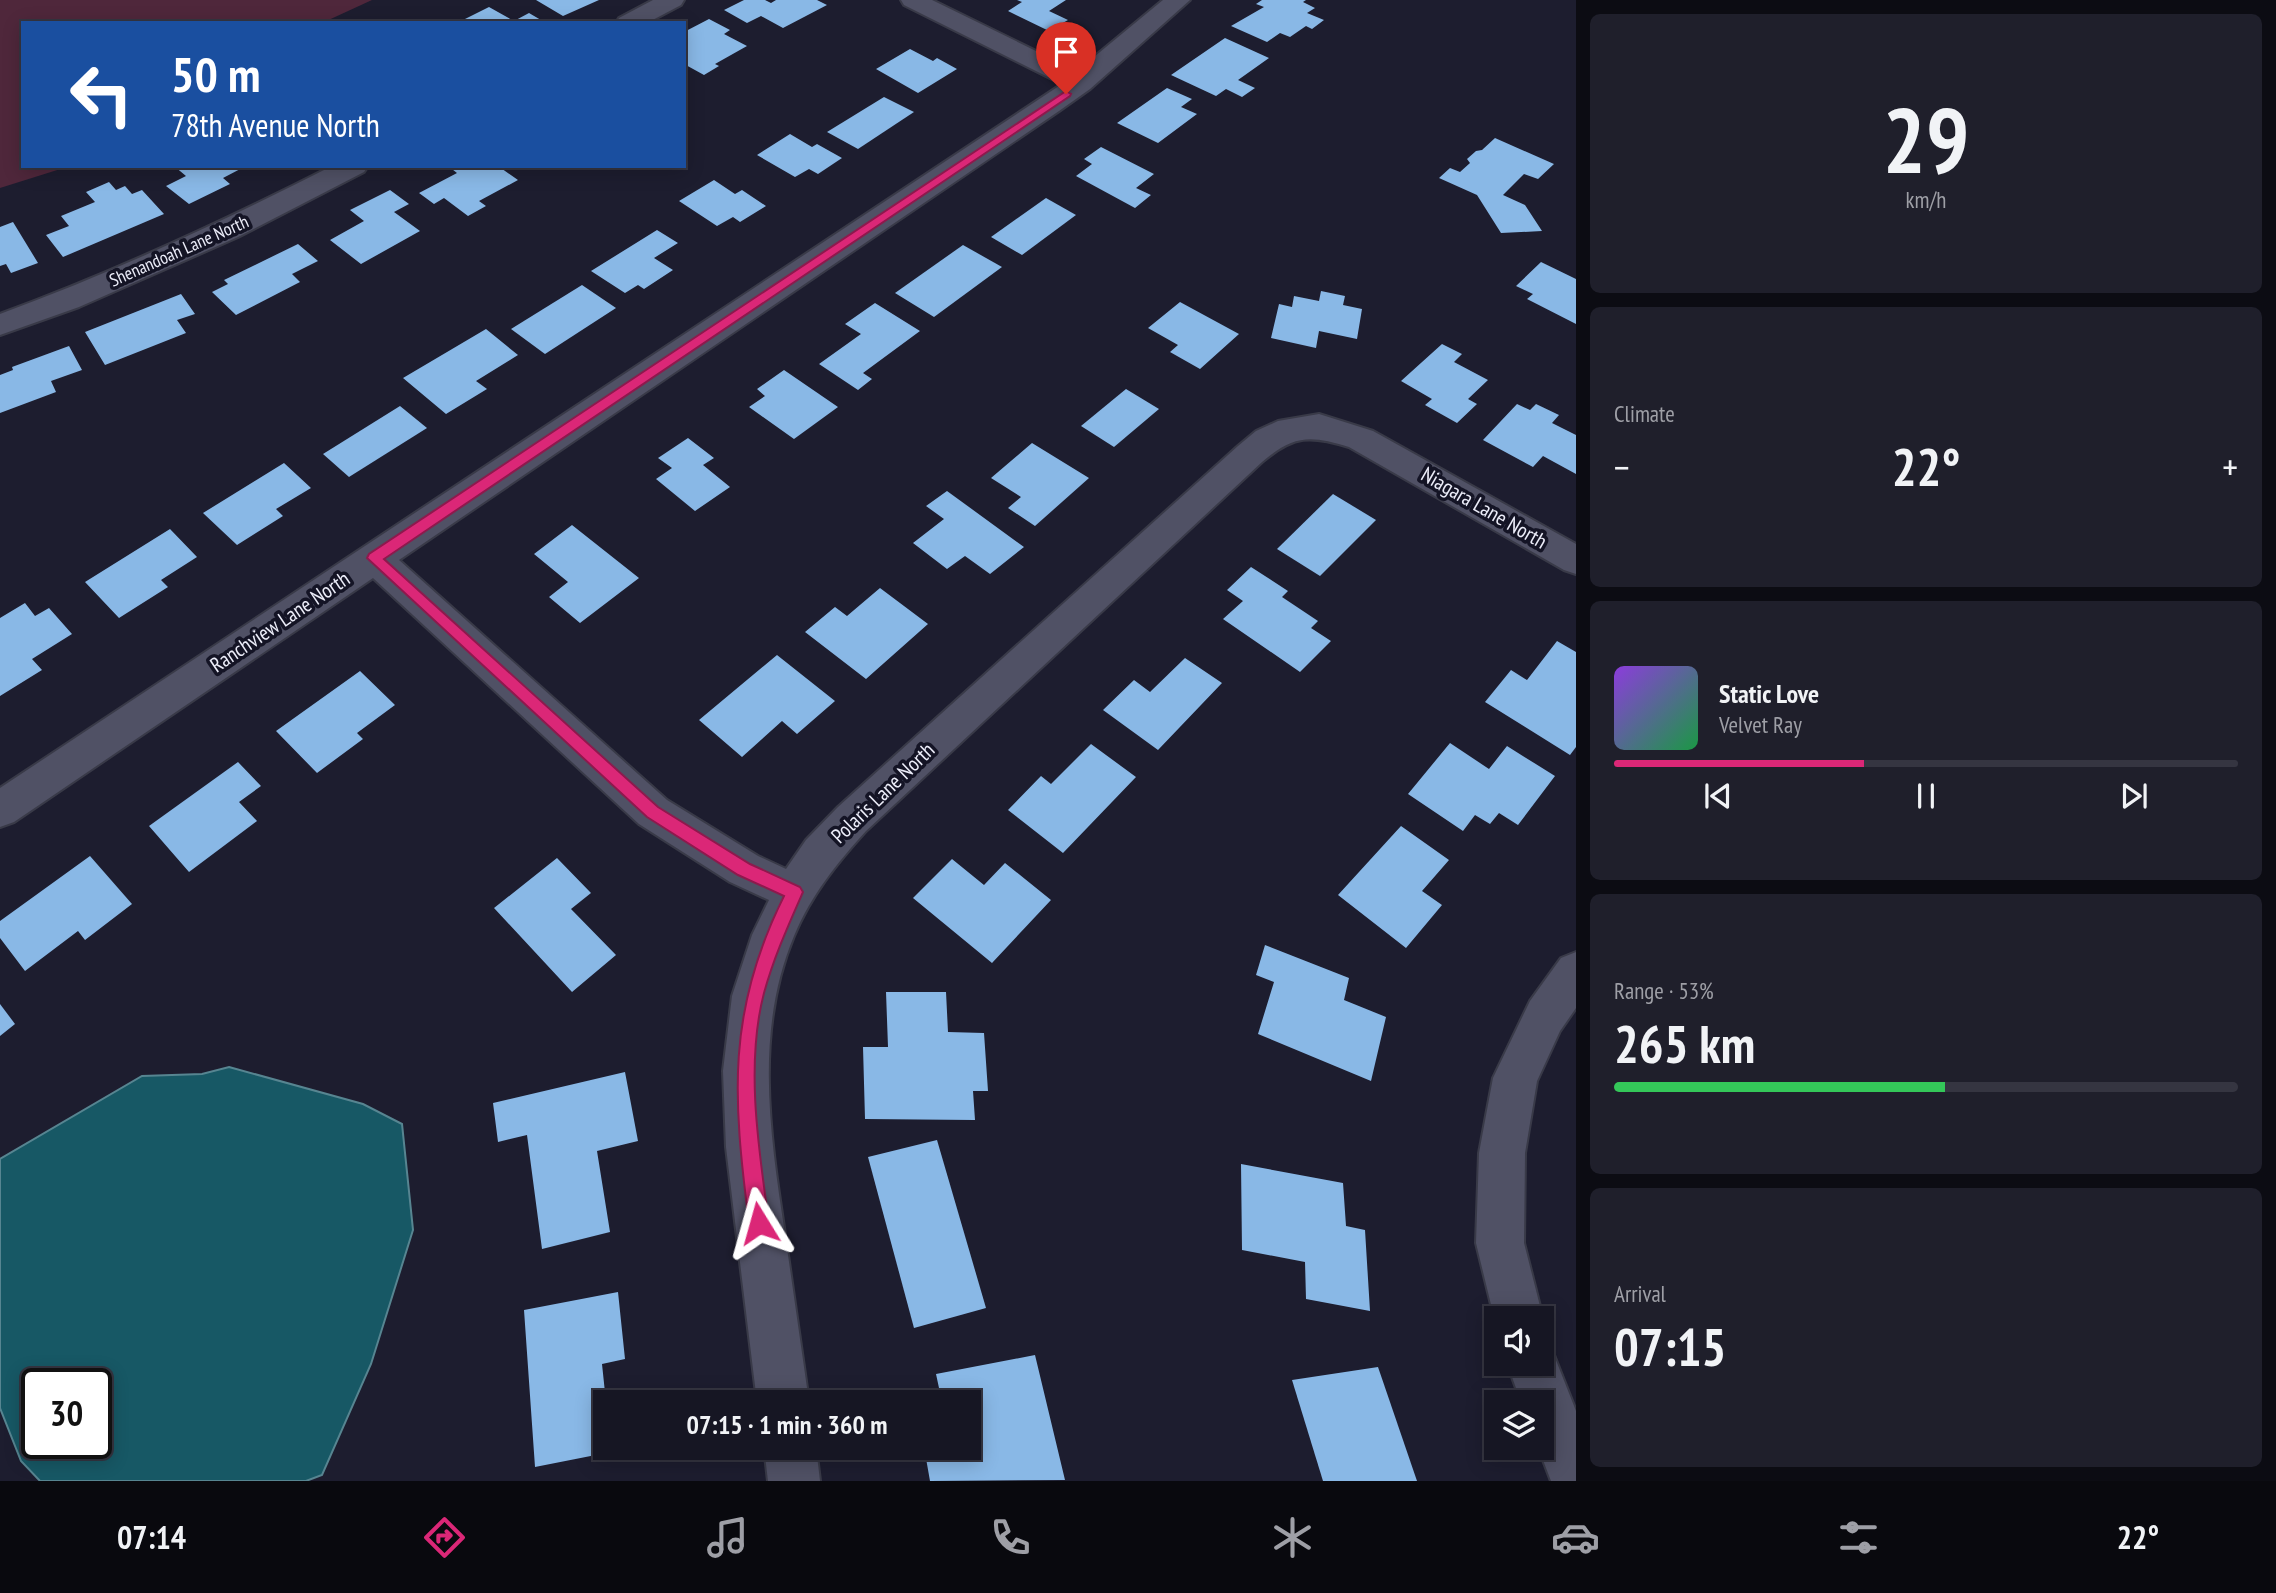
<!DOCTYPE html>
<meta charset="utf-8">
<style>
body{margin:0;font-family:"PT Sans Narrow",sans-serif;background:#1f1f2b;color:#f1f3f6;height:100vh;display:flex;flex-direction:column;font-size:26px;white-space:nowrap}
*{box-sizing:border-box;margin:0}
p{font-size:23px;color:#9e9fa6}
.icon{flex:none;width:38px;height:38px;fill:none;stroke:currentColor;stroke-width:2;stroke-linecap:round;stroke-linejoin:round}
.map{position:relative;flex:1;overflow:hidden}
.details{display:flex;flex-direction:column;gap:14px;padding:14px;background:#0c0c13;width:700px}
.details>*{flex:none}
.guide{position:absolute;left:21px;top:21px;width:665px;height:147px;border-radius:0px;box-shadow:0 4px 18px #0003,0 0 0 2px #353541;background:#1a4fa0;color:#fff;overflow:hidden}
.buttons{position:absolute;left:1484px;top:1306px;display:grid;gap:14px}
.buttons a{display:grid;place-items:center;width:70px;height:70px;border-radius:0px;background:#161623;box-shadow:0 4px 18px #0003,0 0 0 2px #353541;font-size:35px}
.speed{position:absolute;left:21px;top:1368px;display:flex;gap:14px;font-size:35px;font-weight:700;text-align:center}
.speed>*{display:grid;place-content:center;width:91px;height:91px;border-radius:50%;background:#161623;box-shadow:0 4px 18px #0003,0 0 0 2px #353541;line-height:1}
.speed .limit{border:4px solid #111;border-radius:10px;background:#fff;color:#111}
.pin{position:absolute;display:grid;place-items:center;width:60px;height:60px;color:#fff;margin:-72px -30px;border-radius:50% 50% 50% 0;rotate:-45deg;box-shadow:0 0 7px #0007}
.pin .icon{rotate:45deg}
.me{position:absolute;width:77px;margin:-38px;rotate:352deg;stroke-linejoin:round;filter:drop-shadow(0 0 5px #0008)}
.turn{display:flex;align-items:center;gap:24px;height:147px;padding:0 35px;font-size:32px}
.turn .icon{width:91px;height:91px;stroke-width:2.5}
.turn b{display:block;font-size:49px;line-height:60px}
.big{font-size:52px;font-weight:700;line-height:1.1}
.details .tile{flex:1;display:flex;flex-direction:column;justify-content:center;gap:10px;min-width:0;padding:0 24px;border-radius:10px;background:#1f1f2b}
.details .dial{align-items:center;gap:0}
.dial b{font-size:91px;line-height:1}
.song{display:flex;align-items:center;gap:21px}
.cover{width:84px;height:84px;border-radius:10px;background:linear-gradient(135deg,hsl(270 70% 55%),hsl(140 70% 35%))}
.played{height:7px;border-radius:4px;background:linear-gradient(90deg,#db2777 40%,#353541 40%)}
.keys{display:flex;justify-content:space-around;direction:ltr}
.heat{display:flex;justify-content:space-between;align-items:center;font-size:38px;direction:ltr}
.charge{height:10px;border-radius:5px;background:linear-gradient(90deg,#34c759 53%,#353541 0)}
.trip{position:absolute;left:593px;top:1390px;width:388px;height:70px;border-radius:0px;background:#161623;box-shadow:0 4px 18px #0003,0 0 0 2px #353541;font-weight:700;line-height:70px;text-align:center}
.tabs{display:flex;height:112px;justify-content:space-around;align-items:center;background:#09090e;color:#9e9fa6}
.tabs .icon{width:49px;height:49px}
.tabs .current{color:#db2777}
.tabs b{font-size:32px;color:#f1f3f6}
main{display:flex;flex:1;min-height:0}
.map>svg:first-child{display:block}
</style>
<main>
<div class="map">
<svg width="1576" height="1481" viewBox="0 0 1576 1481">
<rect width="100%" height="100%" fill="#1d1d2f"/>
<path fill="#4f273b" d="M0,0H372L322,23H23V166H70L0,188Z"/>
<path fill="#175865" stroke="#578591" stroke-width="2" fill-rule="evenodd" d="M229,1067L363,1104L402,1124L413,1230L371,1364L322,1475L306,1481H40L21,1461L0,1408V1159L142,1076L202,1074ZM37,1384H96V1444H37Z"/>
<g fill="#89b8e6">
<path d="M536,0H599L563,16Z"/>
<path d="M744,0H765L771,3L776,0H817L827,5L783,28L761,16L747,23L724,10Z"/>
<path d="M1017,0H1066L1049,11L1068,20L1049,31L1008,11L1022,2Z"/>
<path d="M1262,0H1306L1303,2L1315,8L1307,13L1324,20L1312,29L1306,26L1290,37L1280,33L1267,42L1231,26L1264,7L1256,4Z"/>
<path d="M489,7L514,21L529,13L546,23H457Z"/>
<path d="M709,19L730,30L724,34L747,46L715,64L719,66L704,75L684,64V43L688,40L684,38V32Z"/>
<path d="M1225,38L1269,58L1238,80L1255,88L1242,97L1226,89L1216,96L1171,75Z"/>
<path d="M910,49L933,61L937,58L957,69L918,93L876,69Z"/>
<path d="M1167,88L1192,99L1181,107L1197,114L1158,143L1117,123Z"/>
<path d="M884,97L914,112L858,149L827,132Z"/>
<path d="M790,134L812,147L817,144L842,158L818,174L809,169L795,177L757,155Z"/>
<path d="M1495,138L1554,164L1538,179L1524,174L1503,195L1525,205L1542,231L1501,233L1477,195L1439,178L1450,168L1460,172L1470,163L1467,159L1476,151L1482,150Z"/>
<path d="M1101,147L1154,174L1136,188L1151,195L1135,208L1076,176L1092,164L1084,159Z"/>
<path d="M174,166H246L223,178L230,184L189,204L166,186L186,176Z"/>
<path d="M448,166H498L518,180L479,201L486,206L468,216L444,198L434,204L419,193L457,173Z"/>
<path d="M714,180L735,194L742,190L766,206L740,222L733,217L717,226L679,201Z"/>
<path d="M109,182L116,190L125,186L132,194L142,190L164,214L63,257L46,235L69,226L61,216L95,202L86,192Z"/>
<path d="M390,190L409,204L394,212L420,231L361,264L330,240L364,221L350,210Z"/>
<path d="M1046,198L1076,215L1022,255L991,237Z"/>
<path d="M13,222L38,263L11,273L6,264L0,266V227Z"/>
<path d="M657,230L678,243L654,258L673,270L644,289L638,285L625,293L591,271Z"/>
<path d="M298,244L318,261L292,274L300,282L236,315L212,292L228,284L224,280Z"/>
<path d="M963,245L1002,267L934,317L895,293Z"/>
<path d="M1541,262L1576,279V324L1527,299L1533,294L1516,286Z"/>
<path d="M582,285L616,308L545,354L511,329Z"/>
<path d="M1321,291L1345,296L1343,305L1362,309L1357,339L1319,331L1316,348L1271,338L1279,304L1292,307L1294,296L1319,301Z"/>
<path d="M181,294L195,314L177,320L186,333L105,365L85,332Z"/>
<path d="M1180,302L1239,334L1200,369L1170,352L1178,345L1148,328Z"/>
<path d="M875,303L920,331L863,373L872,379L858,390L819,364L861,334L845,324Z"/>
<path d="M486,329L518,355L476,381L487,389L446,414L403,378Z"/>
<path d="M1442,344L1462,354L1454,362L1488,380L1468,399L1477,404L1457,423L1425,405L1432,399L1401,381Z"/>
<path d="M69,346L82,370L51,381L56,392L0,413V375L13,370L12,367Z"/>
<path d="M784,370L838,407L794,439L749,407L765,396L757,389Z"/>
<path d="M1126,389L1159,409L1114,447L1081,426Z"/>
<path d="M1517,404L1530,410L1536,404L1559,415L1552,423L1576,435V474L1543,456L1533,467L1483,440Z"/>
<path d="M400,406L427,428L349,477L323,454Z"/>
<path d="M688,438L714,458L703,465L730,487L695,511L656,479L672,468L658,458Z"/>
<path d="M1032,443L1089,478L1035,526L1008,508L1021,497L991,478Z"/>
<path d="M284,463L311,488L276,509L283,516L237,545L203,513Z"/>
<path d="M947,491L1024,547L990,574L965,556L947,569L913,543L944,519L926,506Z"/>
<path d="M1333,494L1376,520L1320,576L1277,549Z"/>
<path d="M572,525L639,578L580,623L549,597L568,582L534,554Z"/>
<path d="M170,529L197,557L161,580L168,587L119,618L85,582Z"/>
<path d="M1251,567L1288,591L1282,597L1318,621L1311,628L1331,641L1300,672L1223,619L1243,601L1227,590Z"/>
<path d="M880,588L928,624L866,679L805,632L835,607L847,616Z"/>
<path d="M25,603L35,616L49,608L72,634L32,659L42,670L0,696V618Z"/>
<path d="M1557,641L1576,652V747L1570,755L1485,702L1511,670L1527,680Z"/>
<path d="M777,655L835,701L797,734L782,721L742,757L699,720Z"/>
<path d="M1185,658L1222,683L1158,750L1103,710L1134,680L1150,692Z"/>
<path d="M360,671L395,705L357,733L363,739L317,773L276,731Z"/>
<path d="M1450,743L1489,769L1507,746L1555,776L1518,825L1499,813L1490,824L1475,815L1463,831L1408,794Z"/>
<path d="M1091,744L1136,777L1063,853L1008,810L1041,776L1051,784Z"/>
<path d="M238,762L261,786L239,802L257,821L189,872L149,826Z"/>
<path d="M1401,826L1449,860L1422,891L1442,905L1406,948L1338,895Z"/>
<path d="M90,856L132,904L85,940L78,931L25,971L0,938V921Z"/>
<path d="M557,858L591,893L571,909L616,955L572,992L494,908Z"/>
<path d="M952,859L984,885L1005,863L1051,900L992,963L913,898Z"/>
<path d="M1265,945L1349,978L1344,1000L1386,1017L1371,1081L1258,1034L1274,982L1256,975Z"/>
<path d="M886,992H946L948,1032L984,1033L988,1091H973L975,1120L865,1119L863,1047H888Z"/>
<path d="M0,1004L15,1024L0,1036Z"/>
<path d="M625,1072L638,1141L597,1151L610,1232L542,1249L527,1135L498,1142L493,1103Z"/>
<path d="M937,1140L986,1308L914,1328L868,1157Z"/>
<path d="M1241,1164L1343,1183L1346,1226L1365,1230L1370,1311L1306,1299L1305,1262L1242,1250Z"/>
<path d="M618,1292L625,1359L602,1364L606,1402V1447H610L611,1452L535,1467L524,1310Z"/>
<path d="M1035,1355L1065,1480L930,1481L924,1447H970V1402H942L936,1374Z"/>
<path d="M1378,1367L1417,1481H1323L1292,1380Z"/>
</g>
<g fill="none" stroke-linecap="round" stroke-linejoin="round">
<g stroke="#393a48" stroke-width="4">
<g id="minor">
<path d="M653,0H684L681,5L647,23H616L619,18Z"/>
<path d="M901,0H932L1077,71L1163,0H1190L1090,89L1059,111L399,560L667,800L758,856L786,869L806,840L838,807L1238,446L1256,431L1278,421L1319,414L1373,431L1576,544V574L1564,570L1349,447C1310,435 1294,435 1262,462L866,831C837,863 811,895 794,936C754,1031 770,1135 785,1234C793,1290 801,1346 809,1402H757L726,1147L723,1071L732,996L752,935L769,900L730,882L639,824L373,578L14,822L0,827V788L1062,84L904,5Z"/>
<path d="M332,166H368L364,172L238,237L79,307L0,335V314C114,272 224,221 332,166Z"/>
<path d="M1576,952V1008L1560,1031L1537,1081L1525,1153L1524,1243L1543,1318L1542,1320V1318H1496V1325L1476,1243L1479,1153L1493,1078L1530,1001L1561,958Z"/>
<path d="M1542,1342L1550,1345L1576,1411V1481H1551L1538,1447H1542V1402H1521L1507,1363H1542Z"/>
<path d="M764,1447H816L820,1481H768Z"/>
</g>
</g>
<use href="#minor" fill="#505165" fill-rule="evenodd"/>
</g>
<path fill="#db2777" stroke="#8e194d" stroke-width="2" d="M1066,91L1071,94L1070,96L384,559L658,807L750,864L800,887L803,892C788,926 774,957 764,993C745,1065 759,1151 769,1223L766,1230L759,1233L752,1230L749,1223C733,1099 726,1012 784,896L738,875L647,817L367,558L369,554Z"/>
<g text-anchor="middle" stroke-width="7" stroke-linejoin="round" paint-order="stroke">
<g font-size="18" fill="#ecedf9" stroke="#141425">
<text transform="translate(179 251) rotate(-24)" y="6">Shenandoah Lane North</text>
</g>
<g font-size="21" fill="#ecedf9" stroke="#141425">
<text transform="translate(1484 508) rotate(30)" y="7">Niagara Lane North</text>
<text transform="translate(280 622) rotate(-34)" y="7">Ranchview Lane North</text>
<text transform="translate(883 793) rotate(-44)" y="7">Polaris Lane North</text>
</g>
</g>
</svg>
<div class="buttons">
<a><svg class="icon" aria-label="sound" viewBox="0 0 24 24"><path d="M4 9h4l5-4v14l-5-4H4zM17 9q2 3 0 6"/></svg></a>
<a><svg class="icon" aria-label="layers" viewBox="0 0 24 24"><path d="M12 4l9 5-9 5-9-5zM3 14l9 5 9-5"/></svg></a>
</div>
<div class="speed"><div class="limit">30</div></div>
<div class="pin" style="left:1066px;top:94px;background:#d93025"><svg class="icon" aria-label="arrive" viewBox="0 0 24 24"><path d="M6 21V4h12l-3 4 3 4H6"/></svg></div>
<svg class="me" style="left:759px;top:1223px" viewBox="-20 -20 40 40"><path d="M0-17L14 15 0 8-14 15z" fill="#db2777" stroke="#fff" stroke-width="4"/></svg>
<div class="trip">07:15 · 1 min · 360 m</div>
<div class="guide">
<div class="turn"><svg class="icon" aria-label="left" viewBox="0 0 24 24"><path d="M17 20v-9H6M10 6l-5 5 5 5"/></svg><div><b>50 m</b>78th Avenue North</div></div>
</div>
</div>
<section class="details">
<div class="tile dial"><b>29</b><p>km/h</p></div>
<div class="tile"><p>Climate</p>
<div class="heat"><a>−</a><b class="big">22°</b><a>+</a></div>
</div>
<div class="tile">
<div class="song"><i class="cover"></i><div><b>Static Love</b><p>Velvet Ray</p></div></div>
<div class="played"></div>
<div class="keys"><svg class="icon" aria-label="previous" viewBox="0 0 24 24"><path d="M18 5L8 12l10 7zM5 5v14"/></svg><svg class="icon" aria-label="pause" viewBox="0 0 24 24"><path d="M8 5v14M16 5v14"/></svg><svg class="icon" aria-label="next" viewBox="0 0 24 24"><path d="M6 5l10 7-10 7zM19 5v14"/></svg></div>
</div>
<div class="tile"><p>Range · 53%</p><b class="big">265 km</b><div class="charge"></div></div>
<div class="tile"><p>Arrival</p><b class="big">07:15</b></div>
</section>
</main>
<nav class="tabs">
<b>07:14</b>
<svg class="icon current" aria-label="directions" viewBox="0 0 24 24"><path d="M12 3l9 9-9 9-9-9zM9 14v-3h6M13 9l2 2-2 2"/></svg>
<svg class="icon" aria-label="music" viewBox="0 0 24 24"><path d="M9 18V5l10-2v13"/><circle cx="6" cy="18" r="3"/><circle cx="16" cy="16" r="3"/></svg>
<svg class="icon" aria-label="phone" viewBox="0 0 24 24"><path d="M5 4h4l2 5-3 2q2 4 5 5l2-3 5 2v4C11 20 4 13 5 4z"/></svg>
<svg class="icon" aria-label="climate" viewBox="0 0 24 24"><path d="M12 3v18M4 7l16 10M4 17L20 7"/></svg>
<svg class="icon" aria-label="car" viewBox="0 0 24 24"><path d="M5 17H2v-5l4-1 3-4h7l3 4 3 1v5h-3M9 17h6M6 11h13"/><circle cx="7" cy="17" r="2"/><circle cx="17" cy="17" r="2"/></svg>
<svg class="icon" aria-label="filters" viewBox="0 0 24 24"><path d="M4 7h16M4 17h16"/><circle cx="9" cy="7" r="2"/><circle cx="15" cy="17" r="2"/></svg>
<b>22°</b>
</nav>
